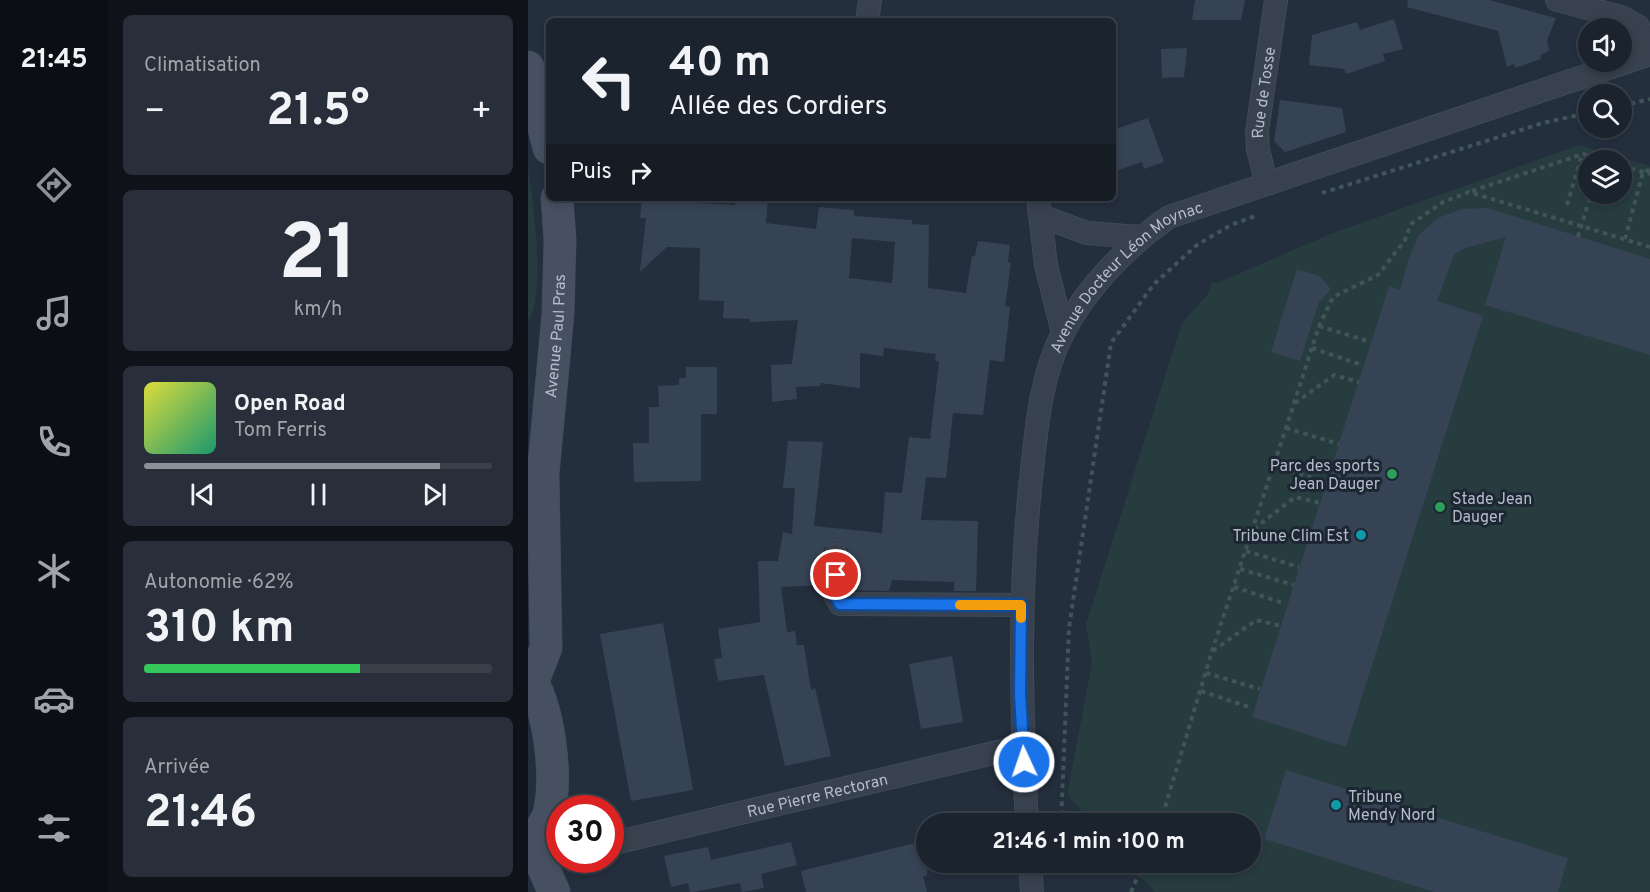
<!DOCTYPE html>
<html lang="fr">
<meta charset="utf-8">
<style>
body{margin:0;font-family:Overpass,sans-serif;background:#282f3a;color:#f1f3f6;height:100vh;display:flex;flex-direction:column;font-size:22px;white-space:nowrap}
*{box-sizing:border-box;margin:0}
p{font-size:20px;color:#a0a4aa}
.icon{flex:none;width:33px;height:33px;fill:none;stroke:currentColor;stroke-width:2;stroke-linecap:round;stroke-linejoin:round}
.map{position:relative;flex:1;overflow:hidden}
.side{display:flex;flex-direction:column;gap:15px;padding:15px;background:#0f1319;width:420px}
.side>*{flex:none}
.hud{position:absolute;left:18px;top:18px;width:570px;height:183px;border-radius:9px;box-shadow:0 3px 9px #0003,0 0 0 2px #39404a;background:#1b232e;color:#f1f3f6;overflow:hidden}
.buttons{position:absolute;left:1050px;top:18px;display:grid;gap:12px}
.buttons a{display:grid;place-items:center;width:54px;height:54px;border-radius:50%;background:#1b232e;box-shadow:0 3px 9px #0003,0 0 0 2px #39404a;font-size:30px}
.speed{position:absolute;left:18px;top:795px;display:flex;gap:12px;font-size:30px;font-weight:700;text-align:center}
.speed>*{display:grid;place-content:center;width:78px;height:78px;border-radius:50%;background:#1b232e;box-shadow:0 3px 9px #0003,0 0 0 2px #39404a;line-height:1}
.speed .limit{border:9px solid #d22;background:#fff;color:#111}
.pin{position:absolute;display:grid;place-items:center;width:51px;height:51px;color:#fff;margin:-26px;border:3px solid #fff;border-radius:50%;box-shadow:0 2px 6px #0007}
.me{position:absolute;width:66px;margin:-33px;rotate:357deg;stroke-linejoin:round;filter:drop-shadow(0 0 4px #0008)}
.turn{display:flex;align-items:center;gap:21px;height:126px;padding:0 24px;font-size:27px}
.turn .icon{width:78px;height:78px;stroke-width:2.5}
.turn b{display:block;font-size:42px;line-height:51px}
.then{display:flex;align-items:center;height:57px;padding:0 24px;background:#0003;gap:12px;font-size:22px}
.big{font-size:45px;font-weight:700;line-height:1.1}
.side .widget{flex:1;display:flex;flex-direction:column;justify-content:center;gap:9px;min-width:0;padding:0 21px;border-radius:9px;background:#282f3a}
.side .dial{align-items:center;gap:0}
.dial b{font-size:78px;line-height:1}
.song{display:flex;align-items:center;gap:18px}
.cover{width:72px;height:72px;border-radius:9px;background:linear-gradient(135deg,hsl(60 70% 55%),hsl(160 70% 35%))}
.played{height:6px;border-radius:3px;background:linear-gradient(90deg,#8c9099 85%,#39404a 85%)}
.keys{display:flex;justify-content:space-around;direction:ltr}
.heat{display:flex;justify-content:space-between;align-items:center;font-size:33px;direction:ltr}
.charge{height:9px;border-radius:4px;background:linear-gradient(90deg,#34c759 62%,#39404a 0)}
.trip{position:absolute;left:388px;top:813px;width:345px;height:60px;border-radius:30px;background:#1b232e;box-shadow:0 3px 9px #0003,0 0 0 2px #39404a;font-weight:700;line-height:60px;text-align:center}
main{display:flex;flex:1;min-height:0}
.menu{display:flex;flex-direction:column;width:108px;justify-content:space-around;align-items:center;background:#0b0e12;color:#a0a4aa}
.menu .icon{width:42px;height:42px}
.menu .current{color:#8c9099}
.menu b{font-size:27px;color:#f1f3f6}
.map>svg:first-child{display:block}
</style>
<main>
<nav class="menu">
<b>21:45</b>
<svg class="icon current" aria-label="directions" viewBox="0 0 24 24"><path d="M12 3l9 9-9 9-9-9zM9 14v-3h6M13 9l2 2-2 2"/></svg>
<svg class="icon" aria-label="music" viewBox="0 0 24 24"><path d="M9 18V5l10-2v13"/><circle cx="6" cy="18" r="3"/><circle cx="16" cy="16" r="3"/></svg>
<svg class="icon" aria-label="phone" viewBox="0 0 24 24"><path d="M5 4h4l2 5-3 2q2 4 5 5l2-3 5 2v4C11 20 4 13 5 4z"/></svg>
<svg class="icon" aria-label="climate" viewBox="0 0 24 24"><path d="M12 3v18M4 7l16 10M4 17L20 7"/></svg>
<svg class="icon" aria-label="car" viewBox="0 0 24 24"><path d="M5 17H2v-5l4-1 3-4h7l3 4 3 1v5h-3M9 17h6M6 11h13"/><circle cx="7" cy="17" r="2"/><circle cx="17" cy="17" r="2"/></svg>
<svg class="icon" aria-label="filters" viewBox="0 0 24 24"><path d="M4 7h16M4 17h16"/><circle cx="9" cy="7" r="2"/><circle cx="15" cy="17" r="2"/></svg>
</nav>
<section class="side">
<div class="widget"><p>Climatisation</p>
<div class="heat"><a>−</a><b class="big">21.5°</b><a>+</a></div>
</div>
<div class="widget dial"><b>21</b><p>km/h</p></div>
<div class="widget">
<div class="song"><i class="cover"></i><div><b>Open Road</b><p>Tom Ferris</p></div></div>
<div class="played"></div>
<div class="keys"><svg class="icon" aria-label="previous" viewBox="0 0 24 24"><path d="M18 5L8 12l10 7zM5 5v14"/></svg><svg class="icon" aria-label="pause" viewBox="0 0 24 24"><path d="M8 5v14M16 5v14"/></svg><svg class="icon" aria-label="next" viewBox="0 0 24 24"><path d="M6 5l10 7-10 7zM19 5v14"/></svg></div>
</div>
<div class="widget"><p>Autonomie · 62%</p><b class="big">310 km</b><div class="charge"></div></div>
<div class="widget"><p>Arrivée</p><b class="big">21:46</b></div>
</section>
<div class="map">
<svg width="1122" height="892" viewBox="0 0 1122 892">
<rect width="100%" height="100%" fill="#242f3e"/>
<g fill="#263c3f" fill-rule="evenodd">
<path d="M1051,145L1122,166V892H627L600,863L723,862V824L565,823L539,795L564,663L558,624L654,323L680,294L684,282L690,283L802,234ZM1060,160H1094V194H1060Z"/>
<path d="M0,168C5,196 18,300 0,320Z"/>
</g>
<g fill="#364354" fill-rule="evenodd">
<path d="M667,0H717L713,20H664Z"/>
<path d="M880,0H961L1028,18L1019,40L1021,51L1012,55L1013,59L987,68L986,64L979,67L970,31L879,7Z"/>
<path d="M866,19L875,49L855,54L857,61L818,74L816,69L781,65L784,35L829,22L832,30Z"/>
<path d="M659,48L656,77L634,78L633,49Z"/>
<path d="M752,100L814,108L818,132L757,152L746,141Z"/>
<path d="M620,118L636,162L616,169L614,162L585,172V130Z"/>
<path d="M114,198H167V203L207,205L208,198H240L238,223L288,229L291,207L326,210V216L384,220V224L401,225L400,288L438,293L444,256H447L450,241L482,245L480,262L483,263L477,306L482,307L476,362L462,360L455,415L425,413L418,478L398,477L393,520L450,521L448,591H426V582L364,580L361,591L321,590L320,549L308,542L296,548L294,585L253,587L259,632L267,631L269,645H276L283,690L287,688L303,756L257,766L236,675L190,681L186,659L194,658L190,629L232,622L230,561H250L255,532L264,534L267,488H255L260,441L295,442L286,526L354,533L357,492L374,493L381,437L402,439L411,362L407,361L408,354L356,348L355,356L332,353V388L292,383V386L268,387L269,399L244,402L243,365L264,364L270,320L222,322V319L195,318L196,301L171,300L172,248L139,247L112,272L118,218H112ZM324,238L367,242L364,283L321,278Z"/>
<path d="M960,208L1122,259V355L957,305L978,237L937,248L926,255L909,301L955,316L818,747L724,717L861,286L872,290L880,260L891,235L910,218L934,209Z"/>
<path d="M769,269L791,276L803,289L791,302L772,361L743,352Z"/>
<path d="M158,367H189V414H173V481L106,482L105,443H121V407H131L130,386L151,385V378H158Z"/>
<path d="M135,623L165,790L103,801L72,634Z"/>
<path d="M424,656L435,722L393,729L381,664Z"/>
<path d="M758,770L1040,858L1030,892H906L736,839Z"/>
<path d="M399,840V876H395L399,892H278L273,871Z"/>
<path d="M263,842L269,865L233,874L236,888L214,892L212,883L165,892H162L160,883L143,887L136,856L180,847L183,860Z"/>
</g>
<g fill="none" stroke-linecap="round" stroke-linejoin="round">
<g stroke="#414a57" stroke-width="24">
<g id="street">
<path d="M1029,0L1093,17L1110,26L1121,54"/>
<path d="M339,21L342,0"/>
<path id="s1" d="M739,184L730,150L729,132L748,0"/>
<path d="M510,198L518,265L535,333"/>
<path d="M513,216L559,233L612,237"/>
<path d="M308,555L307,595L312,604L493,605"/>
<path id="s2" d="M499,824C493,705 490,588 504,470C509,424 513,375 535,333C558,288 599,246 641,217L1122,54"/>
<path id="s3" d="M82,844L495,746"/>
<path d="M502,862L504,892"/>
</g>
</g>
<g stroke="#414a57" stroke-width="33">
<g id="secondary">
<path d="M0,67L21,148"/>
<path d="M0,674C21,705 30,776 21,813C19,822 10,833 4,841L0,843"/>
<path id="s4" d="M5,681L18,648L15,474L30,314L32,240L29,198"/>
<path d="M4,841L26,892"/>
</g>
</g>
<g stroke="#3f5557" stroke-width="4" stroke-dasharray="4.5 4.5" stroke-linecap="butt">
<path d="M1094,106L1122,99"/>
<path d="M1094,166L1122,174"/>
<path d="M944,191L1055,154L1077,160"/>
<path d="M794,193L1015,123L1060,113"/>
<path d="M1039,205L1054,154"/>
<path d="M1050,237L1063,194"/>
<path d="M1097,239L1115,172L1122,170"/>
<path d="M791,326L843,342"/>
<path d="M784,348L831,364"/>
<path d="M767,403L806,375L831,382"/>
<path d="M758,428L811,444"/>
<path d="M745,466L792,480"/>
<path d="M726,529L767,497L792,503"/>
<path d="M718,551L771,567"/>
<path d="M712,569L766,585"/>
<path d="M706,587L755,603"/>
<path d="M685,651L728,620L753,626"/>
<path d="M678,673L732,689"/>
<path d="M673,691L721,707"/>
<path d="M533,824L541,628L583,343L626,284L669,245L703,225L727,216"/>
<path d="M632,824L684,651L758,428L791,326L805,297L850,275L877,240L883,224L915,202L941,192L1122,247"/>
<path d="M529,874L530,862"/>
<path d="M603,892L616,862"/>
</g>
<use href="#street" stroke="#38414e" stroke-width="22"/>
<use href="#secondary" stroke="#465061" stroke-width="32"/>
</g>
<g fill="none" stroke-linecap="round" stroke-linejoin="round">
<g stroke="#114b97" stroke-width="15">
<path id="route" d="M308,575L307,595L312,604L493,605L492,695L496,762"/>
</g>
<use href="#route" stroke="#1a73e8" stroke-width="10"/>
<path stroke="#f59e0b" stroke-width="10" d="M432,605H493V618"/>
</g>
<g fill="#2e9e5b" stroke="#1d2633" stroke-width="2">
<circle cx="864" cy="474" r="6"/>
<circle cx="912" cy="507" r="6"/>
</g>
<g fill="#0f9aa8" stroke="#1d2633" stroke-width="2">
<circle cx="833" cy="535" r="6"/>
<circle cx="808" cy="805" r="6"/>
</g>
<g text-anchor="middle" stroke-width="6" stroke-linejoin="round" paint-order="stroke">
<g font-size="16" fill="#b4bcc9" stroke="#1d2633">
<text dy="6" stroke="none"><textPath href="#s1" startOffset="93">Rue de Tosse</textPath></text>
<text dy="6" stroke="none"><textPath href="#s2" startOffset="582">Avenue Docteur Léon Moynac</textPath></text>
<text dy="6" stroke="none"><textPath href="#s4" startOffset="348">Avenue Paul Pras</textPath></text>
<text dy="6" stroke="none"><textPath href="#s3" startOffset="213">Rue Pierre Rectoran</textPath></text>
</g>
<g font-size="16" fill="#b4bcc9" stroke="#1d2633" text-anchor="end">
<text x="852" y="471">Parc des sports<tspan x="852" dy="18">Jean Dauger</tspan></text>
<text x="924" y="504" text-anchor="start">Stade Jean<tspan x="924" dy="18">Dauger</tspan></text>
<text x="821" y="541">Tribune Clim Est</text>
<text x="820" y="802" text-anchor="start">Tribune<tspan x="820" dy="18">Mendy Nord</tspan></text>
</g>
</g>
</svg>
<div class="buttons">
<a><svg class="icon" aria-label="sound" viewBox="0 0 24 24"><path d="M4 9h4l5-4v14l-5-4H4zM17 9q2 3 0 6"/></svg></a>
<a><svg class="icon" aria-label="search" viewBox="0 0 24 24"><circle cx="10" cy="10" r="6"/><path d="M15 15l6 6"/></svg></a>
<a><svg class="icon" aria-label="layers" viewBox="0 0 24 24"><path d="M12 4l9 5-9 5-9-5zM3 14l9 5 9-5"/></svg></a>
</div>
<div class="speed"><div class="limit">30</div></div>
<div class="pin" style="left:308px;top:575px;background:#d93025"><svg class="icon" aria-label="arrive" viewBox="0 0 24 24"><path d="M6 21V4h12l-3 4 3 4H6"/></svg></div>
<svg class="me" style="left:496px;top:762px" viewBox="-20 -20 40 40"><circle r="17" fill="#1a73e8" stroke="#fff" stroke-width="3"/><path d="M0-11L8 9 0 5-8 9z" fill="#fff"/></svg>
<div class="trip">21:46 · 1 min · 100 m</div>
<div class="hud">
<div class="turn"><svg class="icon" aria-label="left" viewBox="0 0 24 24"><path d="M17 20v-9H6M10 6l-5 5 5 5"/></svg><div><b>40 m</b>Allée des Cordiers</div></div>
<div class="then">Puis<svg class="icon" aria-label="right" viewBox="0 0 24 24"><path d="M7 20v-9h11M14 6l5 5-5 5"/></svg></div>
</div>
</div>
</main>
